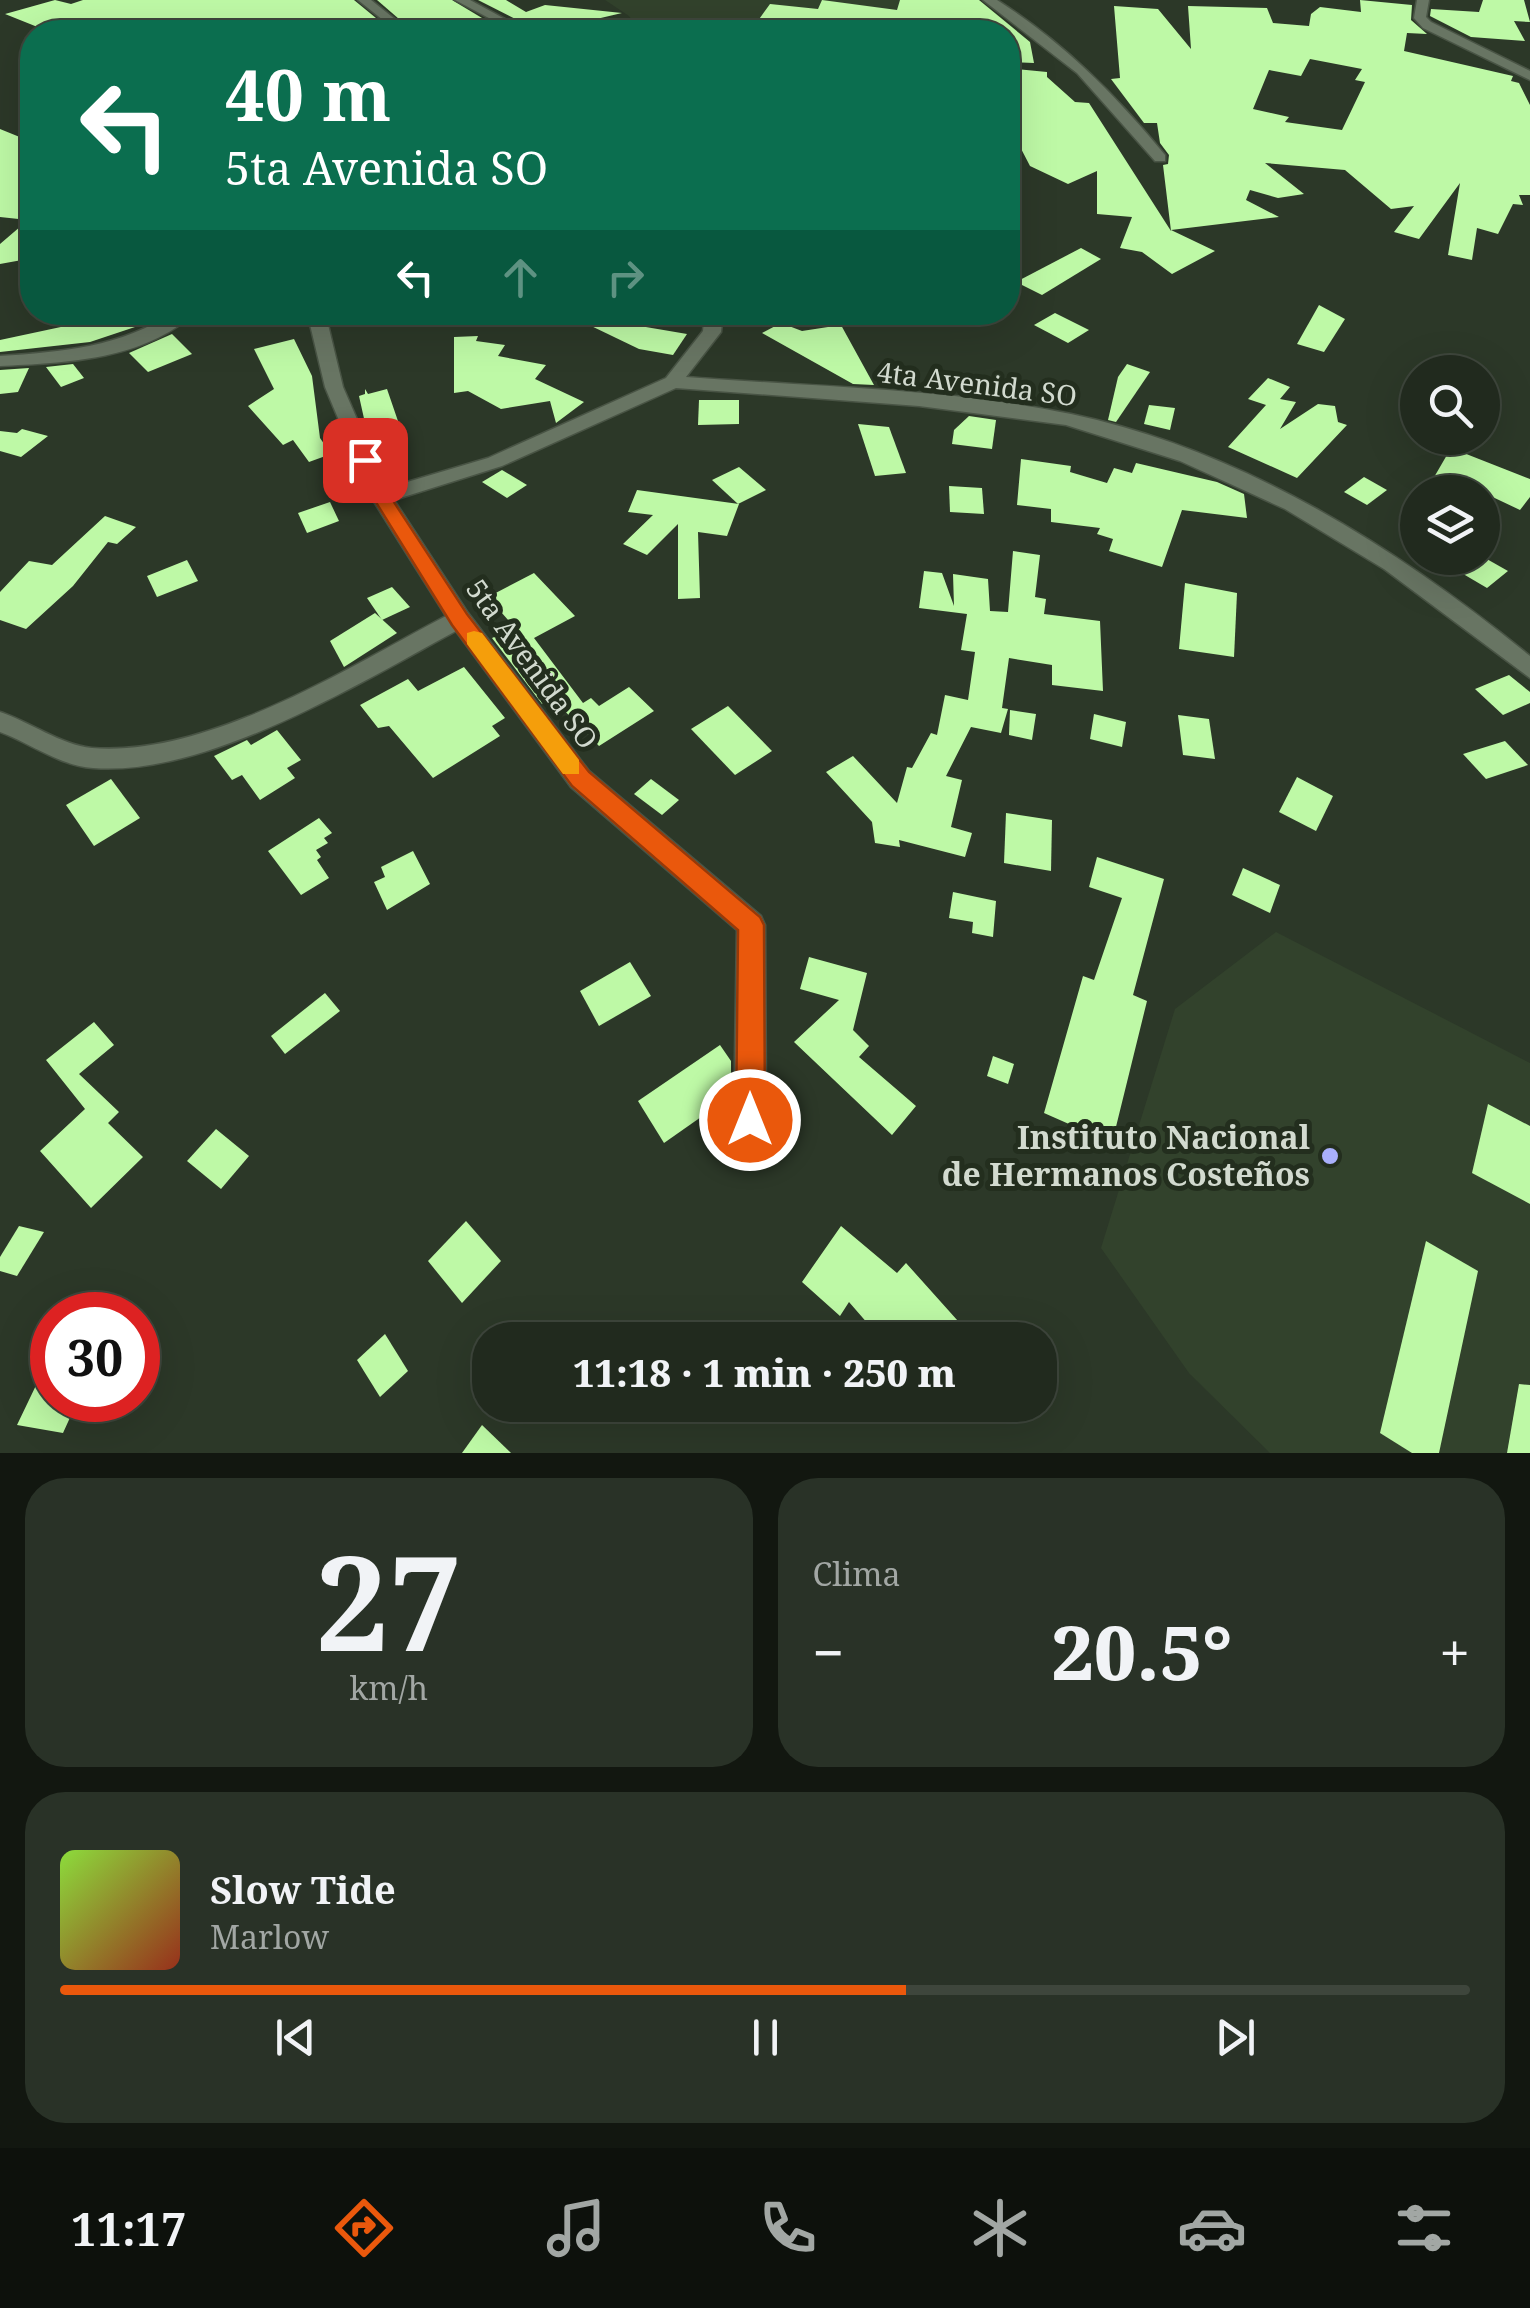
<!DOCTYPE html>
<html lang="es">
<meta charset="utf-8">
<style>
body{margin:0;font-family:"Noto Serif",serif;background:#293227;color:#f1f3f6;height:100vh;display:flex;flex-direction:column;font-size:38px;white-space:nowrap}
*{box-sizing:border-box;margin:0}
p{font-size:32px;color:#a2a7a4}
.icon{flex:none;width:55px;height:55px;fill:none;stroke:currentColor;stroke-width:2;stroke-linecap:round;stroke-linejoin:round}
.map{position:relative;height:1453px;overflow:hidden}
.sheet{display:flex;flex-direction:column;gap:25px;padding:25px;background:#121710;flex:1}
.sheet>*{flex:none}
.guide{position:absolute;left:20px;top:20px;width:1000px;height:305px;border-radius:40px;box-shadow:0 10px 40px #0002,0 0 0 2px #3e463c;background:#0b6e4f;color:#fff;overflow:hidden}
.fabs{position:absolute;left:1400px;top:355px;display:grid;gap:20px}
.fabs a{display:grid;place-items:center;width:100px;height:100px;border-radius:50%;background:#212a1e;box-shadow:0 10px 40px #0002,0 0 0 2px #3e463c;font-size:50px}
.speed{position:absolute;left:30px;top:1292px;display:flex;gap:20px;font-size:50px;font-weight:700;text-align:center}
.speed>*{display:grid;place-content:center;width:130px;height:130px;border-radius:50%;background:#212a1e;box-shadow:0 10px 40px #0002,0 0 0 2px #3e463c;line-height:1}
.speed .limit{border:15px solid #d22;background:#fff;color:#111}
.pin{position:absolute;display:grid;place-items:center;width:85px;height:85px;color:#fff;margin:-42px;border-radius:20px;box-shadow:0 5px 15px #0006}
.me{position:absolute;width:110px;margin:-55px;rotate:0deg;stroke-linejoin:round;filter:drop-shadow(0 0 8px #0008)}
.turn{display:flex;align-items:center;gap:35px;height:210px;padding:0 40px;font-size:45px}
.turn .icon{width:130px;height:130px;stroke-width:2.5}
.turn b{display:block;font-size:70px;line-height:85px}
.lanes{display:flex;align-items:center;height:95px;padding:0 40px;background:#0003;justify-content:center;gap:50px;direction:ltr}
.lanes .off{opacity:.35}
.big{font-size:75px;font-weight:800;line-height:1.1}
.sheet .widget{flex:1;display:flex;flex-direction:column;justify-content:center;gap:15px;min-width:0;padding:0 35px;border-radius:40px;background:#293227}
.sheet .dial{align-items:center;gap:0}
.dial b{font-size:130px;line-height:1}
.song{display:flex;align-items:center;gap:30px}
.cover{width:120px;height:120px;border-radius:15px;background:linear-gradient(135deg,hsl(90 70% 55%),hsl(10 70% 35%))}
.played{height:10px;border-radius:5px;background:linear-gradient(90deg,#ea580c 60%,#3e463c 60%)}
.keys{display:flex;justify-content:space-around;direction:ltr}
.heat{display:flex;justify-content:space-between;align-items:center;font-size:55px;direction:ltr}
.sheet .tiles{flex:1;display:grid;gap:25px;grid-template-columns:1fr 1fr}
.widget:last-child{grid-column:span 2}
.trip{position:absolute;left:472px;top:1322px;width:585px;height:100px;border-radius:40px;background:#212a1e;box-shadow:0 10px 40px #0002,0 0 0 2px #3e463c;font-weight:800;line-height:100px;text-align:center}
.tabs{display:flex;height:160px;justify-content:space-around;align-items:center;background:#0d110c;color:#a2a7a4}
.tabs .icon{width:70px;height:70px}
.tabs .active{color:#ea580c}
.tabs b{font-size:45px;color:#f1f3f6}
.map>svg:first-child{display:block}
</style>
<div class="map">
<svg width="1530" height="1453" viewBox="0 0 1530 1453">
<rect width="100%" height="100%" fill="#2c3828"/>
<g fill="#32422c">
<path d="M605,0H933L924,32H641L629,16Z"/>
<path d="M1276,932L1530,1063V1453H1270L1189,1373L1101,1248L1175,1009Z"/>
</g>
<g fill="#bef9a6" fill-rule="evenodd">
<path d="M55,0L71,4L83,0H354L393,32H292L291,22L255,30L249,25L229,32H50L5,14Z"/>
<path d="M377,0H452L492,24L462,32H414Z"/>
<path d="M478,0H506L526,12L545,5L622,13L541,32Z"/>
<path d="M822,0L897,10L900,0H979L1030,42L1034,63L1008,62V32L752,29L770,4L818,9Z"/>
<path d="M1360,0L1412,5L1411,20L1427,34L1407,33L1404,51L1513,76L1511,81L1519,83L1530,105V195H1519L1523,205L1513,204L1498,234L1477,228L1472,260L1448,255L1460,183L1419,239L1394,232L1414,206L1391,209L1345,170L1265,163L1304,194L1278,198L1250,190L1246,200L1279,217L1171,230L1215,251L1172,274L1142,252L1120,248L1132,217L1097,214V171L1068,184L1030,166L1016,139H1020L1013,125L1015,69L1047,72V77L1075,102L1089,103L1171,231L1163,165L1168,164L1169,155L1160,143L1157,123H1144L1111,79L1120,78L1114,6L1158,9L1191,49L1188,6L1267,8L1273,23L1309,26L1311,14L1320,7L1361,12ZM1310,59L1362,69L1355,80L1365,82L1342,130L1285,122L1289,117L1253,109L1269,70L1301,76Z"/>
<path d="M1483,0H1524L1530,22L1514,21L1525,41L1471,37L1430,16L1431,9L1479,12Z"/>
<path d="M0,129L32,142V221L22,260L0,264V244L28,220L0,217Z"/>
<path d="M1081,248L1101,259L1042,295L1016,282Z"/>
<path d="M1319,305L1345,319L1324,352L1297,344Z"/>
<path d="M131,312H142L147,323L90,342L0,352V340Z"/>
<path d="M1055,313L1089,330L1068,343L1034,325Z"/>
<path d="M587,317L687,334L673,355L639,349L585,323Z"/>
<path d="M781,323L802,331L841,325L874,385L853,384L762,333Z"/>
<path d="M172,334L192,354L148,372L129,353Z"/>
<path d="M478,336L476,341L505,345L498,356L546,365L535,379L584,402L556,423L550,401L501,409L468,391L454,393V337Z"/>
<path d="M294,339L312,376L320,438L331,454L309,462L293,440L283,445L248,406L274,389L254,349Z"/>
<path d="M73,364L84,378L61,387L46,367Z"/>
<path d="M1127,364L1150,372L1116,422L1108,420L1118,377Z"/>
<path d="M29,368L18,392L0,394V370Z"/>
<path d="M1268,378L1290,387L1280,399L1296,402L1280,429L1318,404L1335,406L1338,422L1347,425L1297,478L1228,447L1266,405L1248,399Z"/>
<path d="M365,389L368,394L387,389L399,424L387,426L406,457L381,466L367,432L359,396L365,394Z"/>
<path d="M699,400H739V424L698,425Z"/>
<path d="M1149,405L1175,408L1170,430L1144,424Z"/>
<path d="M969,416L996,420L992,449L952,444L954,430Z"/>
<path d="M858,424L889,427L906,473L875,476Z"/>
<path d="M22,429L48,436L21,457L0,451V431L17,433Z"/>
<path d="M1451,448L1530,479V497L1520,510L1482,492H1466L1433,479Z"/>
<path d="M1021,459L1071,466L1070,472L1107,483L1114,468L1132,473L1136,463L1217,482L1244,494L1247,518L1182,510L1162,567L1109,551L1113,539L1097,534L1100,528L1051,522V509L1017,505Z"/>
<path d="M739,467L766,490L738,504L712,480Z"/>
<path d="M502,470L527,485L507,498L482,482Z"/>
<path d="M1364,477L1387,490L1367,505L1344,492Z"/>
<path d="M949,486L982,488L984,514L950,512Z"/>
<path d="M637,490L739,504L727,536L698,532L700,598L678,599V524L647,555L623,544L653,515L628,512Z"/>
<path d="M330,502L339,521L307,533L298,513Z"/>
<path d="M105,516L136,527L117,544L108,542L73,586L26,629L0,620V592L29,561L52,565Z"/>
<path d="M1013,551L1040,555L1035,597L1046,599L1044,614L1100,621L1103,691L1052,685V665L1009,658L1002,708L1008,709L1001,733L971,727L946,776L962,780L951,827L972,833L965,857L899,840L900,847L875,843L872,822L826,772L853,756L897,803L907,767L912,768L931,733L937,735L945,695L968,700L975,652L961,650L967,614L919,608L924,571L942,573L954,606L953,574L988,579L990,611L1008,612Z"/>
<path d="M1436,558H1485L1508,571L1487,588Z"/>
<path d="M187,560L198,581L157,597L147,576Z"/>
<path d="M534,573L575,616L534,638L583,703L591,698L599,706L629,687L654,711L599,746L553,699L542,704L492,638L515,628L488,597Z"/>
<path d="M1185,583L1237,593L1234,657L1179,649Z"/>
<path d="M392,587L410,607L382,620L367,598Z"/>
<path d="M375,613L397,633L344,667L330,641Z"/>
<path d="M464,667L505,718L492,726L500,736L433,778L389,726L378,728L360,705L408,679L418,691Z"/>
<path d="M1509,675L1530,692V703L1503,715L1475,689Z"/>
<path d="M728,706L772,751L735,775L691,729Z"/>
<path d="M1010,710L1036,714L1032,740L1009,735Z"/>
<path d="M1094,714L1126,722L1122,747L1090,739Z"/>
<path d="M1178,715L1209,719L1215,759L1183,755Z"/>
<path d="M277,730L301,760L287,768L295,778L260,800L242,775L232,780L214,756L247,740L251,745Z"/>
<path d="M1505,741L1528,765L1486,779L1463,754Z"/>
<path d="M1297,777L1333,796L1316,831L1279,812Z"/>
<path d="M111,779L140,818L94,846L66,805Z"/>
<path d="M651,779L679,800L662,815L634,794Z"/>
<path d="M1006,813L1052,820L1051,871L1004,863Z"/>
<path d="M319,818L332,833L324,838L328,843L316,850L321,857L317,860L329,878L301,895L268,851Z"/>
<path d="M413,851L430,884L387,910L374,882L385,877L381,867Z"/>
<path d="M1097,857L1164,879L1133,995L1147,1001L1112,1143L1044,1113L1083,976L1094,980L1122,898L1089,887Z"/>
<path d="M1243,868L1280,885L1270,913L1232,895Z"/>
<path d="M953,892L996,901L993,937L972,933L973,922L949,918Z"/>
<path d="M809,957L867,973L853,1030L869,1046L859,1057L916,1106L892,1135L794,1042L839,1000L800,989Z"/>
<path d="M630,962L651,996L599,1026L580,991Z"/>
<path d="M325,993L340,1011L285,1054L271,1036Z"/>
<path d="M94,1022L114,1045L79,1074L119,1112L108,1123L143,1157L91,1208L40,1151L85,1109L46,1060Z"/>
<path d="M720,1045L731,1061V1096L664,1143L638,1101Z"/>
<path d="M993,1056L1014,1064L1008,1084L987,1076Z"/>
<path d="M1488,1104L1530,1126V1204L1472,1173Z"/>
<path d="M216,1129L249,1156L221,1189L187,1161Z"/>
<path d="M466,1221L501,1261L462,1303L428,1261Z"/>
<path d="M19,1226L44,1232L17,1276L0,1271V1257Z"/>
<path d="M841,1226L897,1273L906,1263L975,1340H882L849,1302L840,1316L802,1282Z"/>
<path d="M1426,1241L1478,1271L1439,1453H1412L1380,1433Z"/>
<path d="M385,1334L408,1371L380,1397L357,1360Z"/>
<path d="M52,1352V1400H78L63,1433L17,1425Z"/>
<path d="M1519,1384L1530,1385V1453H1507Z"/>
<path d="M482,1425L511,1453H462Z"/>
</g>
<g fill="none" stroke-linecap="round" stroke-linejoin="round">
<g stroke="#495445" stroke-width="3">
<g id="street">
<path d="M358,0H371L411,32H398Z"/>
<path d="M455,0H470L529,32H515Z"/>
<path d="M983,0H997C1063,42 1116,95 1165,155V161H1155L1077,73Z"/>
<path d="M1417,0H1429L1426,17L1431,22L1530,71V80L1423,28L1414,18Z"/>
<path d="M174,312H195C146,360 64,363 0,366V356C62,352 121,347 174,312Z"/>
<path d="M307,312H325L343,387L387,488L488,458L666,378L703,331L705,312H723L721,332L686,377C814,387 946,388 1071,414C1242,450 1396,547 1530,656V678L1384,569L1285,509L1180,461L1066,425L919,406L676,388L502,466L394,500L468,613L589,771L761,916L765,925L766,1120L761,1131L750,1136L739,1131L734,1120L737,930L571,787L456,631C358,684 206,777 93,768C60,766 30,743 0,732V712C30,722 61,745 92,748C208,757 347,668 446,616L371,497L325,387Z"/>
</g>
</g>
<use href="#street" fill="#687563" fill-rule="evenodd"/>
</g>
<path fill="#ea580c" stroke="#983908" stroke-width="2.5" d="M365,454L374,460L390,496L467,614L589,772L760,917L764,925L765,1120L761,1130L750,1134L740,1130L736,1120L738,930L572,786L452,625L372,496L356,460Z"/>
<path fill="#f59e0b" d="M474,631L482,633L579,760V774H563L467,644V633Z"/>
<circle fill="#a9b0fc" stroke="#232e1e" stroke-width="4" cx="1330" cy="1156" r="10"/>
<g text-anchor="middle" stroke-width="10" stroke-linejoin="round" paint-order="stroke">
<g font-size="28" fill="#d2dacf" stroke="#232e1e">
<text transform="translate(977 384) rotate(7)" y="10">4ta Avenida SO</text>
<text transform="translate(532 664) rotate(54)" y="10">5ta Avenida SO</text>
</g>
<g font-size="32" font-weight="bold" fill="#d2dacf" stroke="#232e1e" text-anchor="end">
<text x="1310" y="1149">Instituto Nacional<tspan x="1310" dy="37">de Hermanos Costeños</tspan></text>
</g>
</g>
</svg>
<div class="fabs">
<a><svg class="icon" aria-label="search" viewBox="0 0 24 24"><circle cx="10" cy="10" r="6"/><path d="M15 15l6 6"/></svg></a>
<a><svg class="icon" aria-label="layers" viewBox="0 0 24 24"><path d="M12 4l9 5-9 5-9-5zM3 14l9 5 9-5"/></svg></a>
</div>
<div class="speed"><div class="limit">30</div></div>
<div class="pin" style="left:365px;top:460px;background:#d93025"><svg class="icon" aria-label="arrive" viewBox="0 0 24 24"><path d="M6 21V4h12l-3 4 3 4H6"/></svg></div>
<svg class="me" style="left:750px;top:1120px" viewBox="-20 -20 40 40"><circle r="17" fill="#ea580c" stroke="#fff" stroke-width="3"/><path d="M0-11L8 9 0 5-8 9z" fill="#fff"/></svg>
<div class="trip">11:18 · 1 min · 250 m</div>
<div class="guide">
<div class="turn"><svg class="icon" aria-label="left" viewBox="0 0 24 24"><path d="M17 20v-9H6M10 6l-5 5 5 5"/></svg><div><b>40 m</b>5ta Avenida SO</div></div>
<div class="lanes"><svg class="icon" aria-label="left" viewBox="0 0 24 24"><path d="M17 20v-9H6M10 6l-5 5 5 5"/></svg><svg class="icon off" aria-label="ahead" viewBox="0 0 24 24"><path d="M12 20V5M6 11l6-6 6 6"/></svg><svg class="icon off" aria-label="right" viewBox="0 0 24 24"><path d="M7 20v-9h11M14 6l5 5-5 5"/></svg></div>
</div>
</div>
<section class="sheet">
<div class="tiles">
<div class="widget dial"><b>27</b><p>km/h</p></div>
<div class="widget"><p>Clima</p>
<div class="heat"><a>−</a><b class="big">20.5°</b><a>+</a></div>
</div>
<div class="widget">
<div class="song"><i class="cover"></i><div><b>Slow Tide</b><p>Marlow</p></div></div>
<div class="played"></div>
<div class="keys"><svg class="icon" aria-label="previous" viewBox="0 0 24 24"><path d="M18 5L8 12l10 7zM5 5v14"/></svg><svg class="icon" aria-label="pause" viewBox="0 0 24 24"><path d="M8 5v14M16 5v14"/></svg><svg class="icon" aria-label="next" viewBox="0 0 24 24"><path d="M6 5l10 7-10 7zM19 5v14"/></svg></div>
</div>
</div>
</section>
<nav class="tabs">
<b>11:17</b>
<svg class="icon active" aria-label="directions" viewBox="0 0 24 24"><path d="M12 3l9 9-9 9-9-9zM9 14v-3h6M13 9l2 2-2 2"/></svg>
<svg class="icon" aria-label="music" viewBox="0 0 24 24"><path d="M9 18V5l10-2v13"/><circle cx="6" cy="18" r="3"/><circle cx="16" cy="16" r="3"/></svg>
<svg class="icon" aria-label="phone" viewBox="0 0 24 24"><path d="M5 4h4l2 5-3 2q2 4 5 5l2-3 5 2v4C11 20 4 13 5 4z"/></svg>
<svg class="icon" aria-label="climate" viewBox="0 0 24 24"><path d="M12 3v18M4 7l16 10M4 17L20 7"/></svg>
<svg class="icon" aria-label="car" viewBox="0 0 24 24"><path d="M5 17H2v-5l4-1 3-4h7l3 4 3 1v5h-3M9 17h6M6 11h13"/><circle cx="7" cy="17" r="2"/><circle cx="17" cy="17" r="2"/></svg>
<svg class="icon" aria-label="filters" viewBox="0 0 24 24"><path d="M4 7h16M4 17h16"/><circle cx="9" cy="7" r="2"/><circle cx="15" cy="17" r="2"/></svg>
</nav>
